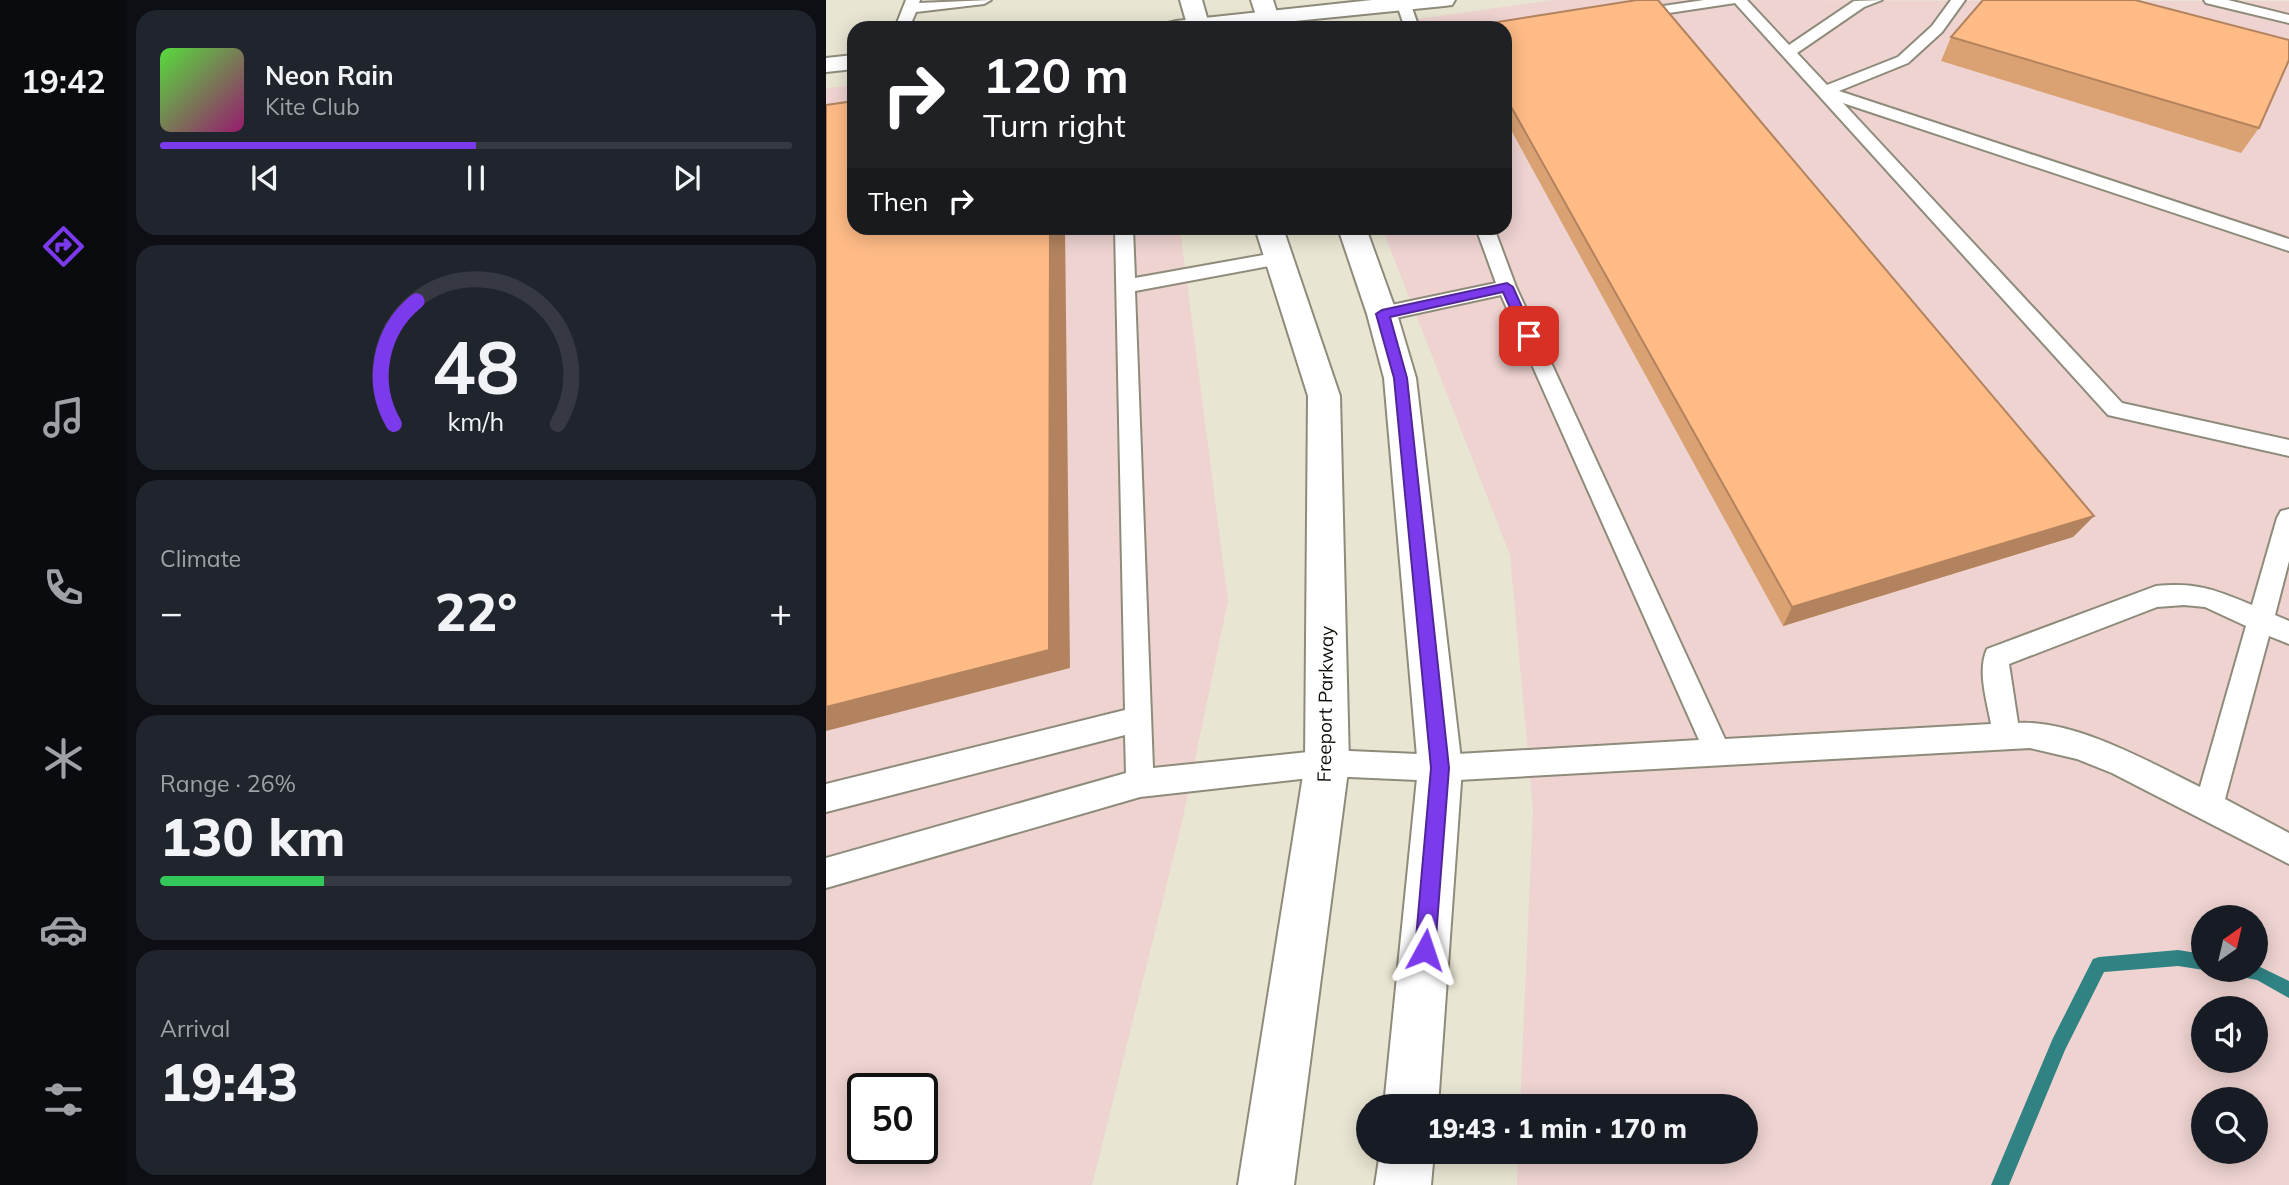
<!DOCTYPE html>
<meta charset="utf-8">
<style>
body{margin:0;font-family:Mulish,sans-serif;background:#20242c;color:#f1f3f6;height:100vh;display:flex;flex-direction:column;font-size:26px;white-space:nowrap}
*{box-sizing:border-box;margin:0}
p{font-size:23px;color:#9ea1a6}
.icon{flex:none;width:38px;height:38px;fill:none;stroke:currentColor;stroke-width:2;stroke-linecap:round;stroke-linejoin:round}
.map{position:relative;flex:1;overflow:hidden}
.details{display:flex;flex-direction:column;gap:10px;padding:10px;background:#0d0f14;width:700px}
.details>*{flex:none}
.guide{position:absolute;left:21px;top:21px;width:665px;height:214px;border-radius:21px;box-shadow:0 4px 18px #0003;background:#202124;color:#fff;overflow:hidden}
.needle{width:46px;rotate:34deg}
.fabs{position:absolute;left:1365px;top:905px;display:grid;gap:14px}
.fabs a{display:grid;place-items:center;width:77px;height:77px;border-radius:50%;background:#171b24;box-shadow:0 4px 18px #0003;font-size:35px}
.speed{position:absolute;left:21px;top:1073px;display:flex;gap:14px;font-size:35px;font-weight:700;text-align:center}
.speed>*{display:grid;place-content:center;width:91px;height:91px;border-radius:50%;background:#171b24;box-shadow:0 4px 18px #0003;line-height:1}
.speed .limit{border:4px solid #111;border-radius:10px;background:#fff;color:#111}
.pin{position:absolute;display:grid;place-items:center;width:60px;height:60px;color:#fff;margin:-30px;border-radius:14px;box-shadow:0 4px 10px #0006}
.me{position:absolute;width:77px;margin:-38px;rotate:5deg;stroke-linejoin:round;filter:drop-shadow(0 0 5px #0008)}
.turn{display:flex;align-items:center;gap:24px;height:147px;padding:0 21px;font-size:32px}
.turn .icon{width:91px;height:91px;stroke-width:2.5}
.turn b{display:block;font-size:49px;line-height:60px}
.then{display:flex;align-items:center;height:66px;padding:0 21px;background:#0003;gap:14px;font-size:26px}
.big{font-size:52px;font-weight:800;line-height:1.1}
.details .widget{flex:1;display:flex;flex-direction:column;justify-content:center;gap:10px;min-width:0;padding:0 24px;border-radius:21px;background:#20242c}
.details .dial{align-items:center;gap:0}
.dial svg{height:182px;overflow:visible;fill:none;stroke:#363941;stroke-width:7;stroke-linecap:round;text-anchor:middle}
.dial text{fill:#f1f3f6;stroke:none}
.song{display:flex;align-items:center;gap:21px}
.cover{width:84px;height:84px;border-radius:10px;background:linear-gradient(135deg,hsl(110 70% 55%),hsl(320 70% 35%))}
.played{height:7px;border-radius:4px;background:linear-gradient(90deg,#7c3aed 50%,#363941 50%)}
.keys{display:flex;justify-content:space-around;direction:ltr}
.heat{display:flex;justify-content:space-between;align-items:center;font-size:38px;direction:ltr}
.charge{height:10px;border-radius:5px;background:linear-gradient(90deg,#34c759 26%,#363941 0)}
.trip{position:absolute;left:530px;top:1094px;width:402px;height:70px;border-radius:35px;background:#171b24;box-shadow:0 4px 18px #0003;font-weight:800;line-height:70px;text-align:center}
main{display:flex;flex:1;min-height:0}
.tabs{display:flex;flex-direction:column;width:126px;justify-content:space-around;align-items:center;background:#090b0e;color:#9ea1a6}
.tabs .icon{width:49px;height:49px}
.tabs .selected{color:#7c3aed}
.tabs b{font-size:32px;color:#f1f3f6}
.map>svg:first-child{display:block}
</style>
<main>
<nav class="tabs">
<b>19:42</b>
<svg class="icon selected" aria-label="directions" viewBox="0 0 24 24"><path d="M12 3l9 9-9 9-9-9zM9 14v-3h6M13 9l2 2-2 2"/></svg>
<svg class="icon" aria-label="music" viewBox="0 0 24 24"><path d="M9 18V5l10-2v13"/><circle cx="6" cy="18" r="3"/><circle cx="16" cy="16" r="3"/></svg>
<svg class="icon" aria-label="phone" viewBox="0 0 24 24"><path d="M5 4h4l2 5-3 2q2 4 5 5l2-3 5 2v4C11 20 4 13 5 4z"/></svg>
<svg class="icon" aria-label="climate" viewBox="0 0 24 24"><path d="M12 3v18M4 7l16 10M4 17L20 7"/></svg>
<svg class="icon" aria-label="car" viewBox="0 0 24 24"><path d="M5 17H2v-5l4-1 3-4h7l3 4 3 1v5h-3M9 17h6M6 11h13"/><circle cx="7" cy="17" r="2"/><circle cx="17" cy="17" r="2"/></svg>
<svg class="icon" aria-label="filters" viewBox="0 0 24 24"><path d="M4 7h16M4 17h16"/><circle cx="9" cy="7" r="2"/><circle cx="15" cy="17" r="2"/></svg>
</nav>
<section class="details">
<div class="widget">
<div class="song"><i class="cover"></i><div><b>Neon Rain</b><p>Kite Club</p></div></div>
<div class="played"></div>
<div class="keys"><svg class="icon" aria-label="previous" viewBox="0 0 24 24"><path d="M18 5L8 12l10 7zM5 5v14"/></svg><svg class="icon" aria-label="pause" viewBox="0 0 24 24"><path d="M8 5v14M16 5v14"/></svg><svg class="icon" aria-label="next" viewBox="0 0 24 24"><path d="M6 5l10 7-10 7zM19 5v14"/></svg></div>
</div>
<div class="widget dial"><svg viewBox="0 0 100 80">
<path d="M14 69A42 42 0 1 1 86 69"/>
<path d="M14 69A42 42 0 0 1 24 15" stroke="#7c3aed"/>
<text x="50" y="56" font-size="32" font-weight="700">48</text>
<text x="50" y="72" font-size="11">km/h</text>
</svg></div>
<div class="widget"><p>Climate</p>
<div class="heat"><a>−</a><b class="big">22°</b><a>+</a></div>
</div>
<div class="widget"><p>Range · 26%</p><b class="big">130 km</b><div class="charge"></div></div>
<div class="widget"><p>Arrival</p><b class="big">19:43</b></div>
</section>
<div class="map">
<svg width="1463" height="1185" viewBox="0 0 1463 1185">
<rect width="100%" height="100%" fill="#e8e5d3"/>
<g fill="#eed3d0" fill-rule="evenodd">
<path d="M727,0L1463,1V1185H691L692,1152H920V1106H694L707,810L684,555L556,228H679V28H529ZM1377,917H1430V970H1377ZM1377,1008H1430V1060H1377ZM1377,1099H1430V1152H1377Z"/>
<path d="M28,85V228H354L402,601L355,827L266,1185H0V88ZM37,1088H96V1148H37Z"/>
</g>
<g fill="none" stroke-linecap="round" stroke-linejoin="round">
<g fill="#308283" fill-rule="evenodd">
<path d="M1352,950L1377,954L1378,970L1352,966L1278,972L1239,1050L1183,1185H1165L1227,1038L1267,959L1273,957Z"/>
<path d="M1430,965L1463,981V998L1431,980L1410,976L1408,970H1430Z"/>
</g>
<g stroke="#8e8b7b" stroke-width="4">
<g id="service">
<path d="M80,0H94L93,3L165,0L158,4L90,12L83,28H69Z"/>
<path d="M878,0H921L963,45L1028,1L1056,0L1038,7L971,53L1001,85L1072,57L1106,26L1125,0H1139L1116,32L1082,63L1013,91L1463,239V251L1017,103L1296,403L1463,440V456L1282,415L909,3L810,18L803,14L810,10Z"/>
<path d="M1378,0H1402L1463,15V23L1380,3Z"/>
<path d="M578,1L585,5L593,28H579L571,5Z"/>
<path d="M289,228H307L309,278L454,252L463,258L454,264L309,291L327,768L501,750L614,755L873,740L675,295L556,321L549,319L546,314L549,309L556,307L670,283L650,228H668L690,287L899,739L1165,724C1161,701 1151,671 1161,649L1330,586C1371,582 1390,590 1426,605L1451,518L1455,511L1463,509V561L1449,615L1463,621V644L1443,636L1399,799L1463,833V864L1286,773L1251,759L1204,748L614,781L501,776L314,797L0,888V858L300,773L299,735L0,812V784L299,710ZM1358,605L1379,607L1420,626L1374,787C1323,762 1250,720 1192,723L1183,664L1331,607Z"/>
</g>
</g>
<g stroke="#8e8b7b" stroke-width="4">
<g id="tertiary">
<path d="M546,0H629L626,5L618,6L399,28H339L342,23L350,21Z"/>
<path d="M28,55V69L0,72V58Z"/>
</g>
</g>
<g stroke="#8e8b7b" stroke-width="4">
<g id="secondary">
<path d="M354,0H376L384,28H362Z"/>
<path d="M425,0H447L456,28H434Z"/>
<path d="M429,228H457L514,396L523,763L468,1185H412L479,763L482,396Z"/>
<path d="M512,228H540L571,314L590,378L636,768L612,1106H558L592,768L558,378L541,314Z"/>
<path d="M554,1152H608L605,1185H549Z"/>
</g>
</g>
<use href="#service" fill="#fff" fill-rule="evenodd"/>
<use href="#tertiary" fill="#fff" fill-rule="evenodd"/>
<use href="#secondary" fill="#fff" fill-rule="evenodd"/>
</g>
<g fill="#daa173">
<path d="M679,28L1268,516L1247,537L957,626L679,119Z"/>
<path d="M1125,37L1433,128L1415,153L1115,61Z"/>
</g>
<g fill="#b2835e">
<path d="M224,228H239L244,668L0,731V707Z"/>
<path d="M1268,516L1247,537L957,626L966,607Z"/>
</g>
<g fill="#febb86" stroke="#b2835e" stroke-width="2">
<path d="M811,0H832L1268,516L966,607L679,96V28L640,27Z"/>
<path d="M1157,0H1309L1463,40V60L1433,128L1125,37Z"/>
<path d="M28,101V228H224L223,650L0,707V105Z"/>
</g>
<path fill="#7c3aed" stroke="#51269a" stroke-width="2" d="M681,283L687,287L709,336L707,339H698L677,292L564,317L581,378L623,768L609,950L606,957L599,960L592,957L589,950L605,768L568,378L550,314L556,310Z"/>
<g text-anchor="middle" stroke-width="7" stroke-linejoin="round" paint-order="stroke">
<g font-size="19" fill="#0e0d07" stroke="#fff">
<text transform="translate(499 704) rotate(-89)" y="7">Freeport Parkway</text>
</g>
</g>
</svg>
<div class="fabs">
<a><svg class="needle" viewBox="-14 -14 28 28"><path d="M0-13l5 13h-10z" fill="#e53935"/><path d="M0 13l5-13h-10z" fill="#9ea1a6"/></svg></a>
<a><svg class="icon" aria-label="sound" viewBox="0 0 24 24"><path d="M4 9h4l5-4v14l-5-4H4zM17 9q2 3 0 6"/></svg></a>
<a><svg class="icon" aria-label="search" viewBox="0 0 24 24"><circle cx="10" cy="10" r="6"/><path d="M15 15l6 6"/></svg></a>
</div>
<div class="speed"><div class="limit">50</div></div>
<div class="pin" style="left:703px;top:336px;background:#d93025"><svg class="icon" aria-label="arrive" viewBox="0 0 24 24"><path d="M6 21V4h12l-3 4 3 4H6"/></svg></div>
<svg class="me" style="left:599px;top:950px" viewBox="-20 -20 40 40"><path d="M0-17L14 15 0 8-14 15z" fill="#7c3aed" stroke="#fff" stroke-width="4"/></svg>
<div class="trip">19:43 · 1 min · 170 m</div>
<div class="guide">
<div class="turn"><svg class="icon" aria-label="right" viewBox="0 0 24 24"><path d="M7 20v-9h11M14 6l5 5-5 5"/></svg><div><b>120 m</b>Turn right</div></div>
<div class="then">Then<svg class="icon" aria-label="right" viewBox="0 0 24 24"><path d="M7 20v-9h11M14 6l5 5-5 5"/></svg></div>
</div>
</div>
</main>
